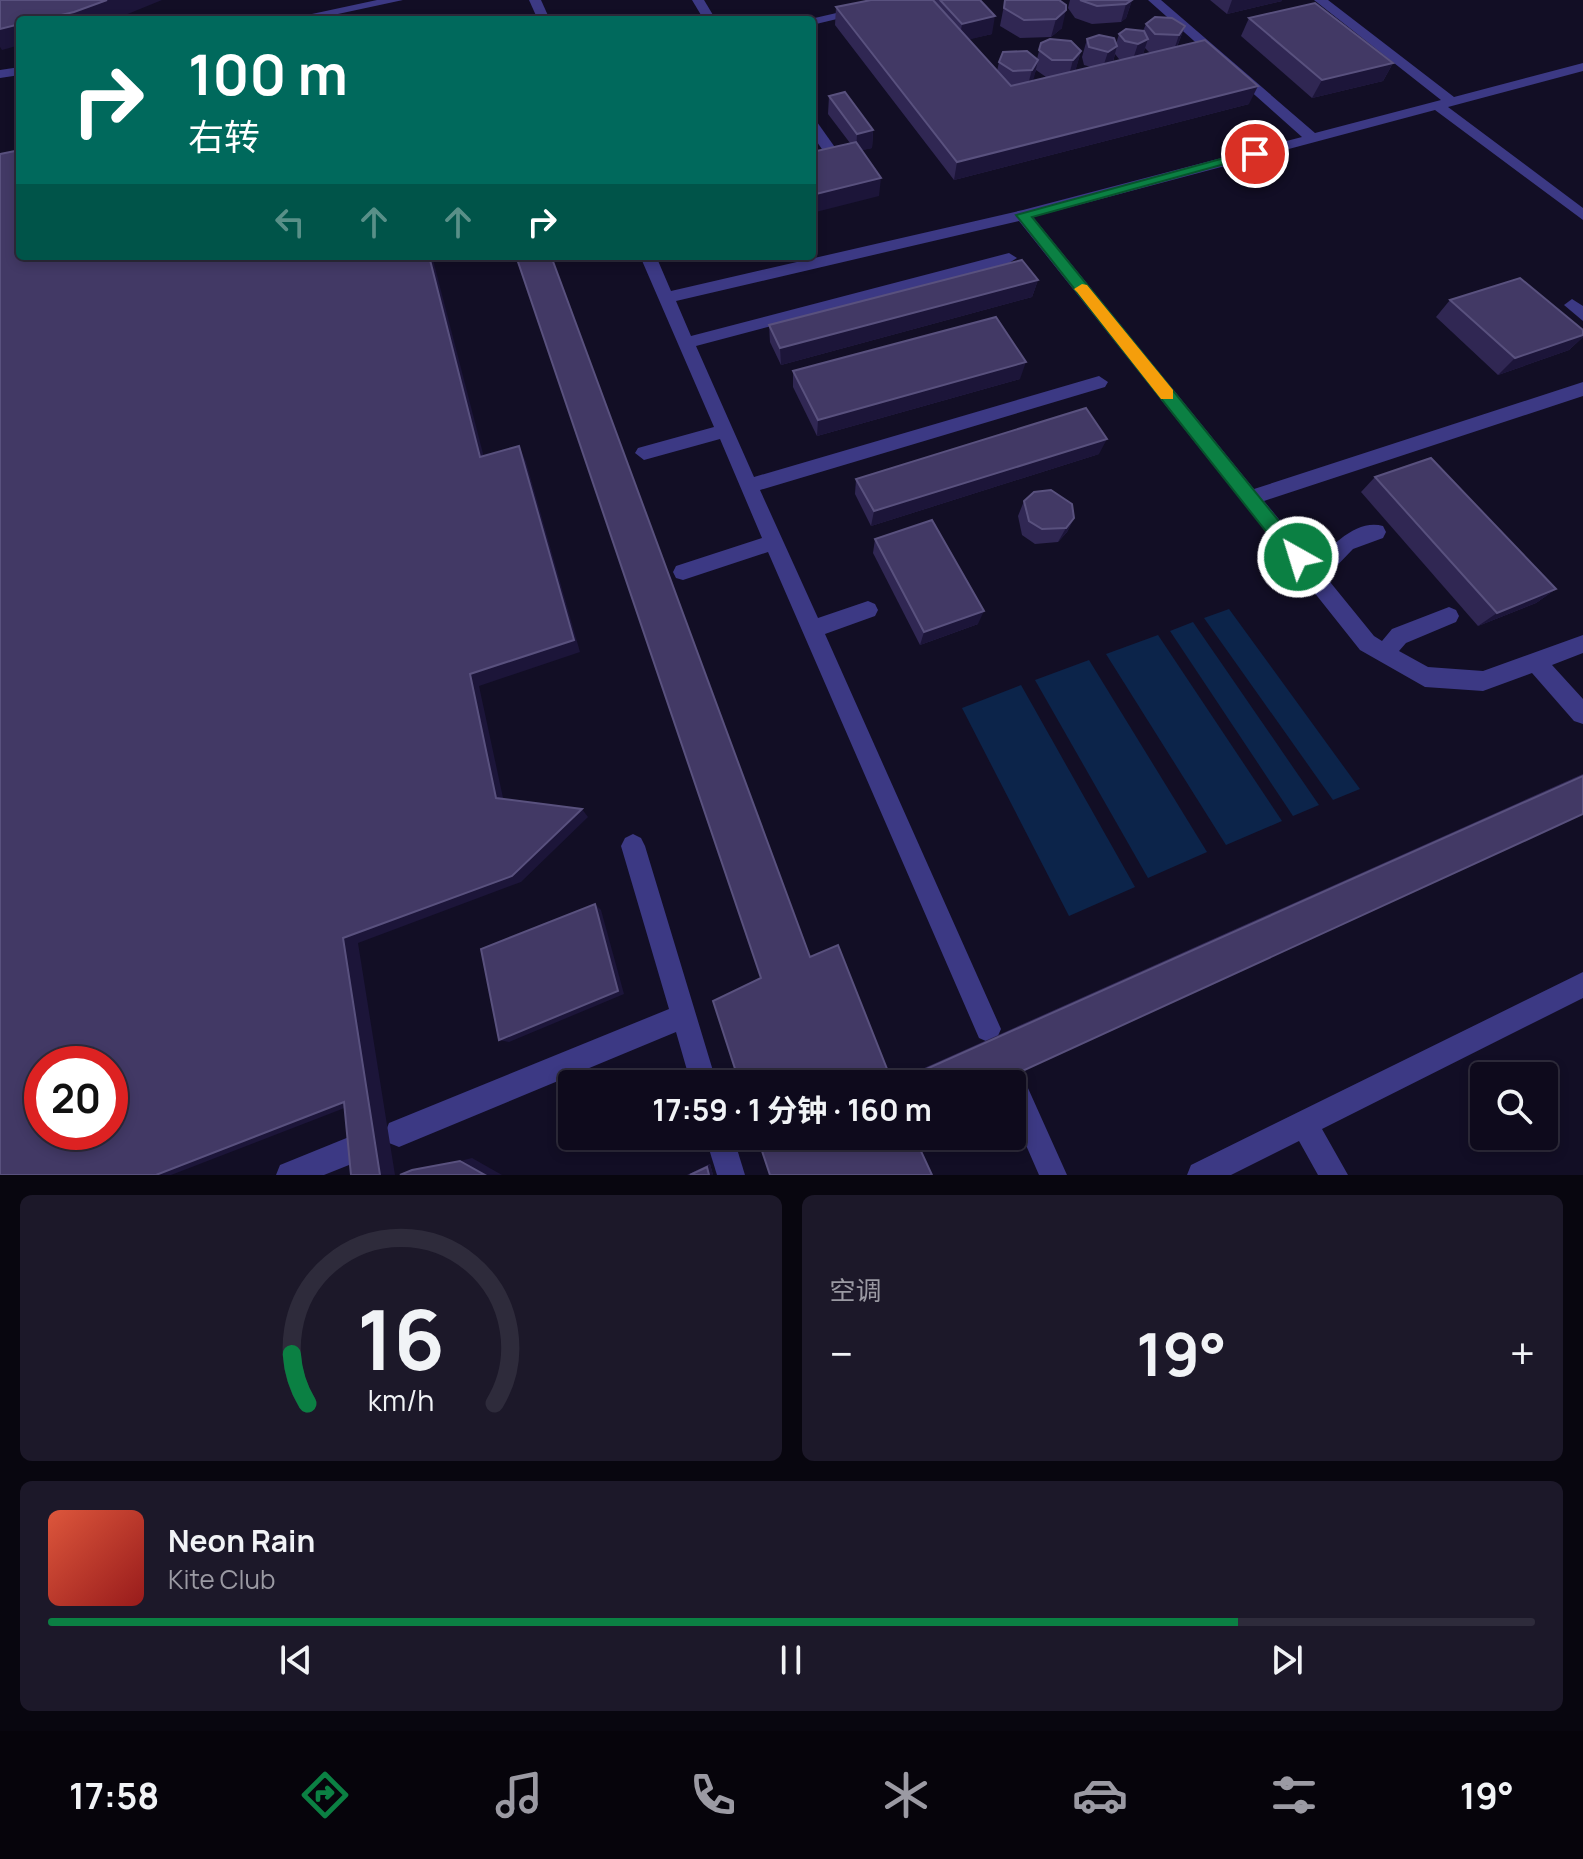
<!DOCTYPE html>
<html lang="zh">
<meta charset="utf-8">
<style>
body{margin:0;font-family:Manrope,"Noto Sans SC",sans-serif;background:#1c1829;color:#f1f3f6;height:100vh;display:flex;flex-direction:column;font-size:30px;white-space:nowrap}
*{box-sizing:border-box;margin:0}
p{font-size:26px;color:#9b9aa3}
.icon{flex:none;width:44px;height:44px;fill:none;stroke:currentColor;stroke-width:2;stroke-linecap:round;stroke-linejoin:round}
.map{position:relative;height:1175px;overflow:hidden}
.side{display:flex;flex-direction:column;gap:20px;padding:20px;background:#08060f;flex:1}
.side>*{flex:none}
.banner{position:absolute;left:16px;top:16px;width:800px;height:244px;border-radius:8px;box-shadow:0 4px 12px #0003,0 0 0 2px #2e2b3b;background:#00695c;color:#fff;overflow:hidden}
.buttons{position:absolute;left:1470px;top:1062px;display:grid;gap:16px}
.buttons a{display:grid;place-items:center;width:88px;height:88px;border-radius:8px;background:#0e0a1c;box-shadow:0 4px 12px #0003,0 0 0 2px #2e2b3b;font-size:40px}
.speed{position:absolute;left:24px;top:1046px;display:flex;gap:16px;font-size:40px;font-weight:700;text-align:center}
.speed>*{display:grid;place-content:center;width:104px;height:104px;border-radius:50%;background:#0e0a1c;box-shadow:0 4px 12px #0003,0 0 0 2px #2e2b3b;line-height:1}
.speed .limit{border:12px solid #d22;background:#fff;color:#111}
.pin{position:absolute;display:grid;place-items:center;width:68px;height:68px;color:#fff;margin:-34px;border:4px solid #fff;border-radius:50%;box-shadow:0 2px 8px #0007}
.me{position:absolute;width:88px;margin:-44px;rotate:321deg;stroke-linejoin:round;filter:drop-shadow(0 0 6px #0008)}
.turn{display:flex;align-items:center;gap:28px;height:168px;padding:0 40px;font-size:36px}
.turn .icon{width:104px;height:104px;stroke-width:2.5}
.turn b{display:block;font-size:56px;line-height:68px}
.lanes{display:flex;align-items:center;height:76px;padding:0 40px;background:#0003;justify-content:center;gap:40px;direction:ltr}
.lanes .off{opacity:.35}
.big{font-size:60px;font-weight:700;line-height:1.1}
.side .tile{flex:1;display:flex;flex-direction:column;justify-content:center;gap:12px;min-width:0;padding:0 28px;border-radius:12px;background:#1c1829}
.side .dial{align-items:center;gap:0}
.dial svg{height:208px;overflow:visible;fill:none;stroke:#2e2b3b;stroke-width:7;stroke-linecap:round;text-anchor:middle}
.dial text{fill:#f1f3f6;stroke:none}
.song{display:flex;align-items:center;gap:24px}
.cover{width:96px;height:96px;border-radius:12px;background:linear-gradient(135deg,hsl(10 70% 55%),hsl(0 70% 35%))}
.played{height:8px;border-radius:4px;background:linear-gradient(90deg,#0b8043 80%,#2e2b3b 80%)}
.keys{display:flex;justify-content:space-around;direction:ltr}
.heat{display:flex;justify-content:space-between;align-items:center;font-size:44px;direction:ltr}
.side .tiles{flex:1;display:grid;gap:20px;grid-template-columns:1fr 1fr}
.tile:last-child{grid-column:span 2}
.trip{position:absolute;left:558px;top:1070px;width:468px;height:80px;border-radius:8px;background:#0e0a1c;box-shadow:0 4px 12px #0003,0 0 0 2px #2e2b3b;font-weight:700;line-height:80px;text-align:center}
.tabs{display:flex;height:128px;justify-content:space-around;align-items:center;background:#06040b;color:#9b9aa3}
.tabs .icon{width:56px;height:56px}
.tabs .on{color:#0b8043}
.tabs b{font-size:36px;color:#f1f3f6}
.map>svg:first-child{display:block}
</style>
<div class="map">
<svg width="1583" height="1175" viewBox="0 0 1583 1175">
<rect width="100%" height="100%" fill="#120e25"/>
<g fill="#0c244a">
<path d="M1229,609L1360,789L1333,800L1204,618Z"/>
<path d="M1193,622L1319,805L1293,816L1170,631Z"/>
<path d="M1158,635L1282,821L1226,845L1106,654Z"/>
<path d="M1089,660L1207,852L1148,878L1035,680Z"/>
<path d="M1021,685L1135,887L1069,916L962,708Z"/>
</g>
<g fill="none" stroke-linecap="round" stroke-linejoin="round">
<g fill="#3c3984" fill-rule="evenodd">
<path d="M377,0H403L310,20H284Z"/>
<path d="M529,0H541L550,20H538Z"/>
<path d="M692,0H704L716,20H704Z"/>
<path d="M893,0H916L812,25V20H806Z"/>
<path d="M1148,0H1161L1315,133L1441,100L1314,0H1328L1454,97L1583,63V71L1448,107L1583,208V220L1435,110L1033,217L1254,489L1583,382V396L1264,501L1315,563C1330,547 1357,518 1383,526L1386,532L1383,538L1353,549L1326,577L1374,636L1382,641L1392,629L1449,607L1456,610L1459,616L1456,622L1406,643L1399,651L1428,667L1483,671L1583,635V653L1552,665L1583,699V724L1574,721L1532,673L1483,691L1425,687L1360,650L1019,221L676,301L691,336L1009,253L1017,258L1009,263L696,346L754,477L1099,376L1108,382L1105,387L760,490L818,618L868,601L875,604L878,610L875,616L825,634L1001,1029L997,1038L988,1042L979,1038L768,552L683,580L676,578L673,572L676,566L762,538L720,439L644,460L635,453L638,448L714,427L640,256H656L671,291L1023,210L1302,137Z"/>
<path d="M20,67V75L0,78V70Z"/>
<path d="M812,121L817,122L839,153V159H829L812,135Z"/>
<path d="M1572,299L1583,306V321L1564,305Z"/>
<path d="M633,834L641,838L645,846L717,1084H691L676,1032L399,1147L389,1143L385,1133L389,1123L669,1009L621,846L625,838Z"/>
<path d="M1583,972V998L1322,1129L1348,1175H1318L1299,1141L1231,1175H1187L1191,1165Z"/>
<path d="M1014,1073L1023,1077L1067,1175H1039L1012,1113V1084H1001L1005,1077Z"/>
<path d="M705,1136H733L745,1175H717Z"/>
<path d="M349,1137L359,1141L363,1151L359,1161L324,1175H276L280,1165Z"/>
</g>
</g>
<g fill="#302753" fill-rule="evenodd">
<path d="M871,0H980L992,34L969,39L997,71L999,62L1037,59L1041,43L1081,51L1075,71L1091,67L1084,65L1082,57L1087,39L1116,44L1119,34L1143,31L1146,24L1185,26L1177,47L1249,104L954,180L835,25L836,7ZM1145,48L1149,52H1154L1143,54ZM1115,54L1119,59L1121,60L1113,62ZM1036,70L1046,77L1032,81Z"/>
<path d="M1005,0H1059L1062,28L1051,37L1020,38L1000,26Z"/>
<path d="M1070,0H1132L1126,18L1121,22L1092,24L1075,18L1068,8Z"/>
<path d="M1210,0H1282V1L1227,14Z"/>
<path d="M1249,18L1393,63L1383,81L1312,98L1241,36Z"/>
<path d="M829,96L873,130L872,148L861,150L879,196L850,143L828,114Z"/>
<path d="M1038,280L1032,297L781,365L770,342L769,325Z"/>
<path d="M1450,300L1583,330V337L1569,350L1498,375L1436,317Z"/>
<path d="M793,371L1020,379L817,436L793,387Z"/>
<path d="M1099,454L871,526L855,494L856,479Z"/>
<path d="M1375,477L1556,589L1536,603L1478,626L1361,492Z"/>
<path d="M1024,501L1074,518L1067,532L1058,542L1035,544L1022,535L1018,516Z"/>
<path d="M875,539L978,624L920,645L873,553Z"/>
<path d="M1583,774V814L994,1084H740L761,978L810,957L893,1082Z"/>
<path d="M710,1164L713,1175H687Z"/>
</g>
<g fill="#1c1539">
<path d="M107,0H162L113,20H40Z"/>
<path d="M1132,0L1126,18L1121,22L1126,4Z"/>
<path d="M1232,0H1282V1L1227,14Z"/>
<path d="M1066,10L1062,28L1051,37L1056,19Z"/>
<path d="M995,16L992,34L959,42L962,24Z"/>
<path d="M20,24V45L2,50L0,47V29Z"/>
<path d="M1185,26L1178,44L1173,53L1179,35Z"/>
<path d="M1148,39L1142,57L1132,62L1138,44Z"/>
<path d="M1117,46L1112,65L1102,70L1108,52Z"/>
<path d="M1081,51L1076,69L1068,79L1073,60Z"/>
<path d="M1038,60L1034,78L1027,88L1032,70Z"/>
<path d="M1393,63L1383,81L1312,98L1322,80Z"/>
<path d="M815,68V86L812,87V69Z"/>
<path d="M1258,86L1249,104L954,180L957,162Z"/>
<path d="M873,130L872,148L856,152L857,134Z"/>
<path d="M881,178L879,196L812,213V195Z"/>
<path d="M429,256H432L488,473L480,457Z"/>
<path d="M1038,280L1032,297L781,365L780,348Z"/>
<path d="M1583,335V337L1569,350L1498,375L1515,358Z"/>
<path d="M1026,362L1020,379L817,436L818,420Z"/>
<path d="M1107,439L1099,454L871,526L874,511Z"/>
<path d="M519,446L526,462L580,652L479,686L505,807L496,798L470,674Z"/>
<path d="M1074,518L1067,532L1058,542L1066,528Z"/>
<path d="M1556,589L1536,603L1478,626L1497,613Z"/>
<path d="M984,611L978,624L920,645L924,632Z"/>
<path d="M582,809L588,817L521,882L358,943L395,1175H380L343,938Z"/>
<path d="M595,904L601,910L624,994L509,1042L499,1040Z"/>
<path d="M344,1102H360L171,1175H156Z"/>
<path d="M472,1158L502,1175H485L460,1161Z"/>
<path d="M710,1164L713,1175H709L707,1167Z"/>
</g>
<g fill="#423965" stroke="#59517e" stroke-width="2" fill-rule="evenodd">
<path d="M0,0H107L74,12L40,20H20V24L0,29Z"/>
<path d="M871,0H933L1011,86L1205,40L1258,86L957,162L836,7Z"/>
<path d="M940,0H980L995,16L962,24Z"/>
<path d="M1005,0H1059L1066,5V10L1056,19L1024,20L1004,8Z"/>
<path d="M1080,0H1132L1126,4L1097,6Z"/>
<path d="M1315,3L1393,63L1322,80L1249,18Z"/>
<path d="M1155,17L1172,18L1185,26L1179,35L1155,34L1146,24Z"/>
<path d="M1126,29L1144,31L1148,39L1138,44L1125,41L1119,34Z"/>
<path d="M1099,35L1114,38L1117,46L1108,52L1089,47L1087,39Z"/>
<path d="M1050,39L1071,41L1081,51L1073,60H1052L1039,50L1041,43Z"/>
<path d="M1027,51L1038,60L1032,70L1013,71L999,62L1003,52Z"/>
<path d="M845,92L873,130L857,134L829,96Z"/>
<path d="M856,142L881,178L812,195V152Z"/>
<path d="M20,150V256H429L480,457L519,446L574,640L470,674L496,798L582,809L512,876L343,938L380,1175H351L344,1102L156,1175H0V154ZM42,1064H110V1132H42Z"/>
<path d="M516,256H551L810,957L838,945L893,1084L1583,776V814L994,1084H740L713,1001L761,978Z"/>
<path d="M1022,260L1038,280L780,348L769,325Z"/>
<path d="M1520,278L1583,330V335L1515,358L1450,300Z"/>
<path d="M996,317L1026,362L818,420L793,371Z"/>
<path d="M1086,408L1107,439L874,511L856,479Z"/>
<path d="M1431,458L1556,589L1497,613L1375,477Z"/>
<path d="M1051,490L1072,504L1074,518L1066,528L1042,529L1029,521L1024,501L1034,492Z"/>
<path d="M932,520L984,611L924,632L875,539Z"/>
<path d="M595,904L618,991L499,1040L481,949Z"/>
<path d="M757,1136H914L932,1175H770Z"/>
<path d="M460,1161L485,1175H400L412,1170Z"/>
<path d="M707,1167L709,1175H690Z"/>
</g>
<path fill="#0b8043" stroke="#07532c" stroke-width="2" d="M1250,151L1261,154L1032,217L1304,552L1307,557L1298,565L1291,563L1016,215Z"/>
<path fill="#f59e0b" d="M1082,284L1087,285L1173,390V399H1161L1077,292L1074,289Z"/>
</svg>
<div class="buttons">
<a><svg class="icon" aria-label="search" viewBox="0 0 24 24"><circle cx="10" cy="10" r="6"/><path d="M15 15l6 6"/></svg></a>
</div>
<div class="speed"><div class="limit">20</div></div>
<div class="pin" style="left:1255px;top:154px;background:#d93025"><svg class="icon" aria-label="arrive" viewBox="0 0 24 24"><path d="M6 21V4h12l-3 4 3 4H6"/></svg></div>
<svg class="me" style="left:1298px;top:557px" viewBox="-20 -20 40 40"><circle r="17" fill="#0b8043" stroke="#fff" stroke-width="3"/><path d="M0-11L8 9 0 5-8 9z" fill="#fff"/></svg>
<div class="trip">17:59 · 1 分钟 · 160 m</div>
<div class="banner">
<div class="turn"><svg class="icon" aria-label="right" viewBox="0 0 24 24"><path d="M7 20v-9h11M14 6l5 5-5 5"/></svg><div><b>100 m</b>右转</div></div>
<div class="lanes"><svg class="icon off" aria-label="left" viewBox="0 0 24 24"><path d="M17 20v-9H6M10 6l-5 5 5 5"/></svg><svg class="icon off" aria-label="ahead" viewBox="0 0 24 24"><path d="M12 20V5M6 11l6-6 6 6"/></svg><svg class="icon off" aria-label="ahead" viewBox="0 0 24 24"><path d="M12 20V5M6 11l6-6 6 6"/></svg><svg class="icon" aria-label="right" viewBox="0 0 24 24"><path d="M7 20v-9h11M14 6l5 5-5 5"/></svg></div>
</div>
</div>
<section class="side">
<div class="tiles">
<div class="tile dial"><svg viewBox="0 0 100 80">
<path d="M14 69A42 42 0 1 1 86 69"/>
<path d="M14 69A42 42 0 0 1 8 50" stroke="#0b8043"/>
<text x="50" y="56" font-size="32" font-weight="700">16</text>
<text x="50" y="72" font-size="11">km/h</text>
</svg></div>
<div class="tile"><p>空调</p>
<div class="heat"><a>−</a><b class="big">19°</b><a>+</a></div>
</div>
<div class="tile">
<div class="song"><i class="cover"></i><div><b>Neon Rain</b><p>Kite Club</p></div></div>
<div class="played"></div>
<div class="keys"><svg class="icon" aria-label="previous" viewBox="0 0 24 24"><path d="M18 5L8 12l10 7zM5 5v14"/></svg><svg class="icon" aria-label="pause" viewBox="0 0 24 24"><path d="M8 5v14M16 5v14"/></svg><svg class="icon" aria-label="next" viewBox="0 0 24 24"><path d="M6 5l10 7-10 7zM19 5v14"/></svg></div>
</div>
</div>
</section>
<nav class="tabs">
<b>17:58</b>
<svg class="icon on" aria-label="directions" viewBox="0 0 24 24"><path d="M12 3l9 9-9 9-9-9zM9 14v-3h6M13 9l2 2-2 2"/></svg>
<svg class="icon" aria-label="music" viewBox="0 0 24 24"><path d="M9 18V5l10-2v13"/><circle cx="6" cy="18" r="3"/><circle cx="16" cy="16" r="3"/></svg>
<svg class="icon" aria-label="phone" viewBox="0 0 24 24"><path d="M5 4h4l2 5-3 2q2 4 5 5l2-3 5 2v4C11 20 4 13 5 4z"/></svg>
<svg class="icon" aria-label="climate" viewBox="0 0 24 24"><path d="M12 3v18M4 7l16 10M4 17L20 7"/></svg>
<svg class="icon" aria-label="car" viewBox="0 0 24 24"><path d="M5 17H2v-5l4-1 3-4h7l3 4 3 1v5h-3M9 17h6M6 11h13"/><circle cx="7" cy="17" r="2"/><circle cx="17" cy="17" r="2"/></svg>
<svg class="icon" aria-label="filters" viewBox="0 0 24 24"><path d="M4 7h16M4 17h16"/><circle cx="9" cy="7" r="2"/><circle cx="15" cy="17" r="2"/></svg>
<b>19°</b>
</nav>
